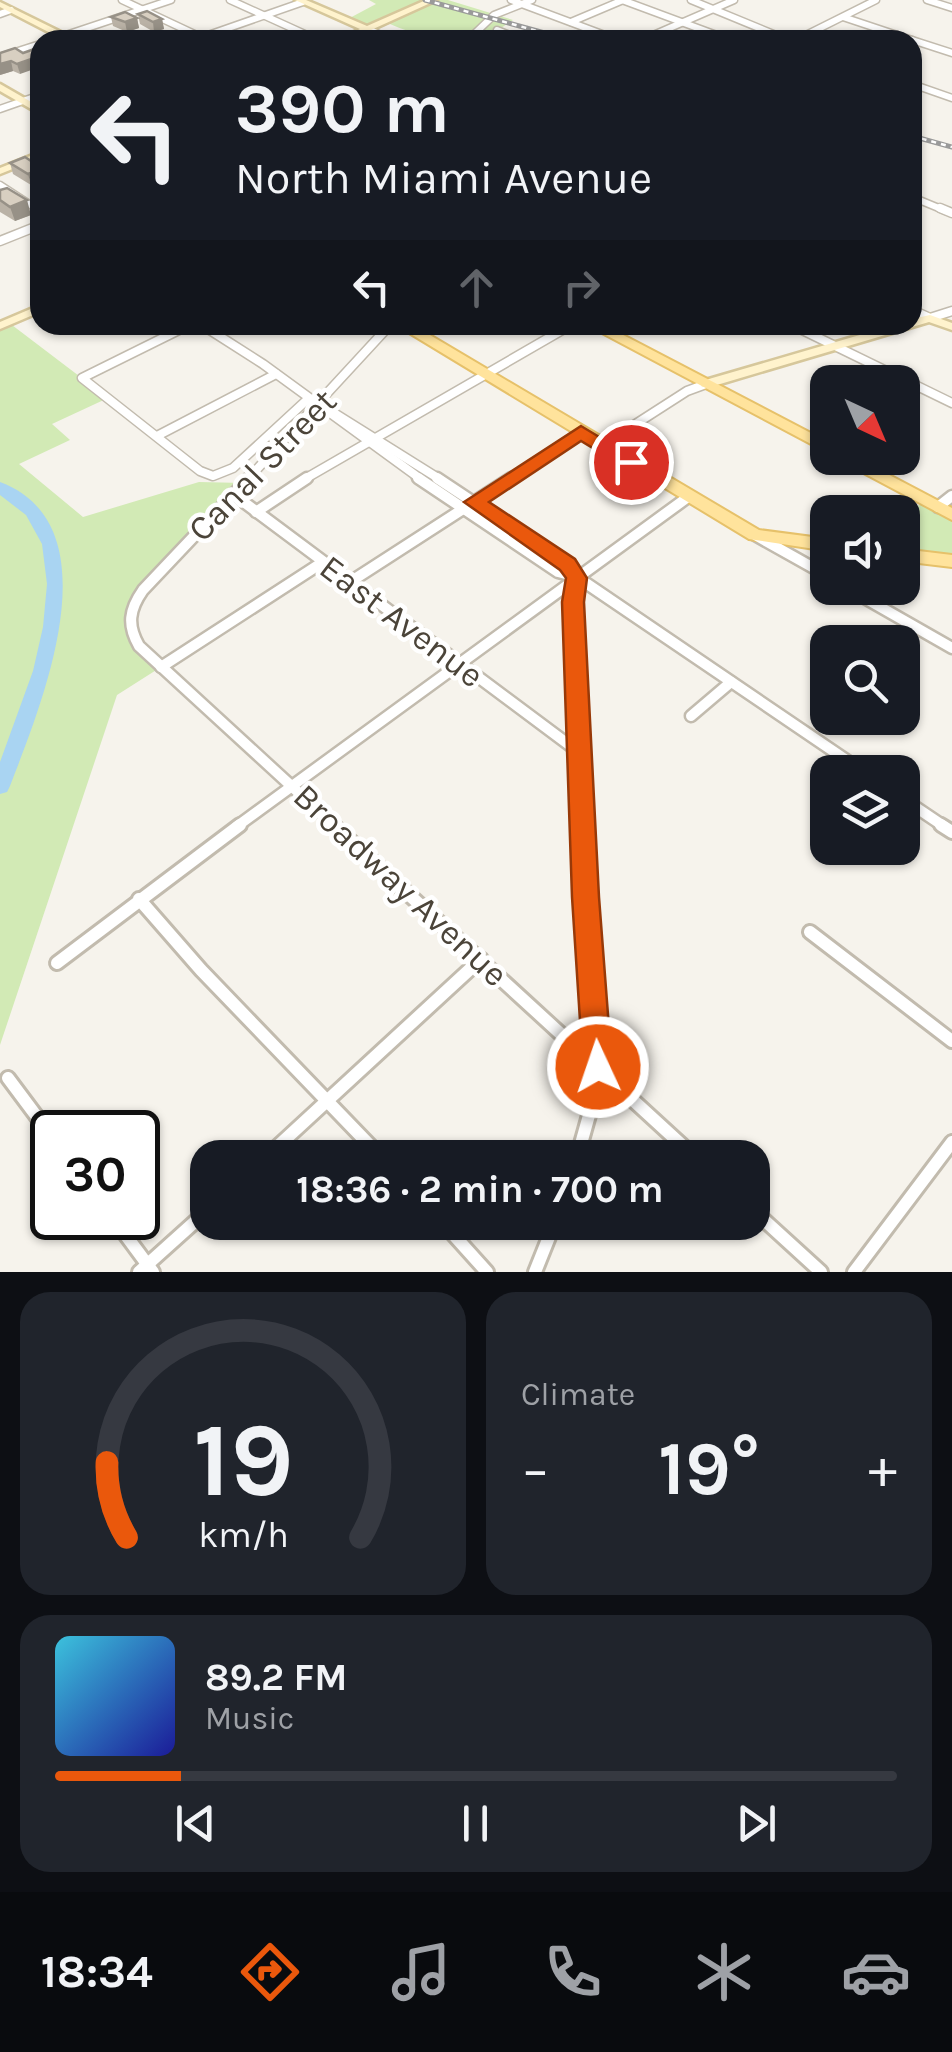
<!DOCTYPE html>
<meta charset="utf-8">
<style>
body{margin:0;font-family:Karla,sans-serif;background:#20242c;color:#f1f3f6;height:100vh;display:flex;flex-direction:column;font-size:38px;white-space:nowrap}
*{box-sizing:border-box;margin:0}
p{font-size:32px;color:#9ea1a6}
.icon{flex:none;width:55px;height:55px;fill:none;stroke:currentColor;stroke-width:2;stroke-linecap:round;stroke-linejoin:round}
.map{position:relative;height:1272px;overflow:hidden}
.side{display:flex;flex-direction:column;gap:20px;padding:20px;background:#0d0f14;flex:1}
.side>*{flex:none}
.hud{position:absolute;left:30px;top:30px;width:892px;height:305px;border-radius:30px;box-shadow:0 2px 8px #0004;background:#171b24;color:#f1f3f6;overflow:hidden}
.needle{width:65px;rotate:136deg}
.fabs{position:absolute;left:810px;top:365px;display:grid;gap:20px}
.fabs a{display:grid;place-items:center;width:110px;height:110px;border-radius:20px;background:#171b24;box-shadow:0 2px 8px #0004;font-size:50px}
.speed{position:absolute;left:30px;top:1110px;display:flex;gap:20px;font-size:50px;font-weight:700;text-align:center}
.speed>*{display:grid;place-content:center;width:130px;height:130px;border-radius:50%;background:#171b24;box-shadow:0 2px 8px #0004;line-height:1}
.speed .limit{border:5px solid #111;border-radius:15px;background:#fff;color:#111}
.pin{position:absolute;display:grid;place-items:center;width:85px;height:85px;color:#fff;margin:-42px;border:5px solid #fff;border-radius:50%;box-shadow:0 2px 10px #0007}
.me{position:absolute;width:110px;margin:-55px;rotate:357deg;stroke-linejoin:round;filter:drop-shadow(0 0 8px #0008)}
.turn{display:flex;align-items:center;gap:35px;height:210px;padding:0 40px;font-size:45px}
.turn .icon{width:130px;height:130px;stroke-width:2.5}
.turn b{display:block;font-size:70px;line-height:85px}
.lanes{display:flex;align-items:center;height:95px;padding:0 40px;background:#0003;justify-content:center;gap:50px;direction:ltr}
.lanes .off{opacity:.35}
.big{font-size:75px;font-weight:700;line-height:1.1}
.side .tile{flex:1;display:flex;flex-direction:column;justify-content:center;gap:15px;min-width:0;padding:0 35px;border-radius:30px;background:#20242c}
.side .dial{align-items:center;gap:0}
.dial svg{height:260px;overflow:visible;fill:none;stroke:#363941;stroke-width:7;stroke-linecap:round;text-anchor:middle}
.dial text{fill:#f1f3f6;stroke:none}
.song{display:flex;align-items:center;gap:30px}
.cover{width:120px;height:120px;border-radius:15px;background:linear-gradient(135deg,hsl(190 70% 55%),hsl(240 70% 35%))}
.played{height:10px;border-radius:5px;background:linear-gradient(90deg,#ea580c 15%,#363941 15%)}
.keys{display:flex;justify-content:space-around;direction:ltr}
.heat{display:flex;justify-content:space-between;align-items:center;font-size:55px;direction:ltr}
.side .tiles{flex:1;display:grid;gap:20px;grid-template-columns:1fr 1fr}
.tile:last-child{grid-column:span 2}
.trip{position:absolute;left:190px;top:1140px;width:580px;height:100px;border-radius:30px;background:#171b24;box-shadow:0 2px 8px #0004;font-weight:700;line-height:100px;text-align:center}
.dock{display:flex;height:160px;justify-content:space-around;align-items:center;background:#090b0e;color:#9ea1a6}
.dock .icon{width:70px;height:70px}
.dock .active{color:#ea580c}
.dock b{font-size:45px;color:#f1f3f6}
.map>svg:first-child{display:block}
</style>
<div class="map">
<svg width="952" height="1272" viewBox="0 0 952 1272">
<rect width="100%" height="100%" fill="#f6f3ec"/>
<g fill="#d2eab5">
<path d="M369,0H448L513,20L498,30L507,34C473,53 417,36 385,22L368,29L346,20L376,4Z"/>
<path d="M8,322L108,398L52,424L70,440L19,464L83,517L199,482L244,483L132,603L130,634L161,667L117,695L0,1045V326Z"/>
<path d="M925,500L952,515V561L927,558L903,544V518Z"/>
</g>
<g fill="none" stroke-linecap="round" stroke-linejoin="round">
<path fill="#a9d4f2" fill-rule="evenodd" d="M0,482C117,526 40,707 10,786L7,792L0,794V762L33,671L43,627L47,584L42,544L26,515L0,495Z"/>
<g stroke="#c2bbae" stroke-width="9">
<g id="minor-far3">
<path d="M122,0L203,38"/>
<path d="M230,0L318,40"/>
<path d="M511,0L618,40"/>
<path d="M622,0L730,40"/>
<path d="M691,0L788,40"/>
<path d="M927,0L952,8"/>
<path d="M0,14L11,10"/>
<path d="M843,17L912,40"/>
<path d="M571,22L623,0"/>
<path d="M368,29L392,40"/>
<path d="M497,30L522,40"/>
<path d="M51,40L171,0"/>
<path d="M194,40L303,2"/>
<path d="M468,40L494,15L532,0"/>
<path d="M642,40L734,0"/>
<path d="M796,40L876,0"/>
<path d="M912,40L952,53"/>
<path d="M0,57L40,44"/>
<path d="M912,84L952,98"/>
<path d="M0,109L40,95"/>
<path d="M0,185L40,211"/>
<path d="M912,197L946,211"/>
</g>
</g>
<g stroke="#c2bbae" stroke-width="11">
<g id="minor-far2">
<path d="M36,208L40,211"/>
<path d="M940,208L952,213"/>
<path d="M0,241L40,225"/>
<path d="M912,310L930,318L952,311"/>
<path d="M189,325L82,378L200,471L213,476L233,468L309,398"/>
<path d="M202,325L263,364L422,480"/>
<path d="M792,325L952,403"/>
<path d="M326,408L441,480"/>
<path d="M157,436L276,374"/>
<path d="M603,445L687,391L706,384"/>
<path d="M247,480L390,325"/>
<path d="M303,480L571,325"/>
<path d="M508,480L581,433"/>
</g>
</g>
<g stroke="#c2bbae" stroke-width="15">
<g id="minor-far1">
<path d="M249,478L143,590C129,610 127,625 139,646L336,827"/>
<path d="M418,478L558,572L577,577L864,772"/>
<path d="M437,478L568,565L576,577"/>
<path d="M233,494L580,753"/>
<path d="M938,507L952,496"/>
<path d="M256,512L307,478"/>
<path d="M755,535L828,576"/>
<path d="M577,577L573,602L582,827"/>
<path d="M350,582L511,478"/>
<path d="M847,588L952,648"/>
<path d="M161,667L323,562"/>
<path d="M691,716L731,682"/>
<path d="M902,798L945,827"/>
<path d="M236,827L688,497"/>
</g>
</g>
<g stroke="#c2bbae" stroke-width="18">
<g id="minor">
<path d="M333,825L696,1158"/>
<path d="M941,825L952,832"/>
<path d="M139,899L201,970L382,1158"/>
<path d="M810,932L952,1041"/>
<path d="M57,963L240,825"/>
<path d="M8,1078L52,1137"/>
<path d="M265,1158L481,959"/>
<path d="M577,1158L593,1101L597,1067L582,825"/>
<path d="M752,1209L821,1272"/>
<path d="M113,1218L153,1272"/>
<path d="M442,1222L487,1272"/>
<path d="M139,1272L208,1210"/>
<path d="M535,1272L555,1222"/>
<path d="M854,1272L952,1142"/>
</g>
</g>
<g stroke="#d6c79b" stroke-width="5">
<g id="secondary">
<path d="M295,0H306L367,26L426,0H437L349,40H338L360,29Z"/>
<path d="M0,2L73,38L74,40H64L0,7Z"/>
<path d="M0,84L40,107V114L0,91Z"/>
<path d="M40,152V158L0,174V168Z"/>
<path d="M40,305V312L0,329V322Z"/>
<path d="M930,315L952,323V330L929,322L710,387H702L700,384L702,381L894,325H912V319Z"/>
</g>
</g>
<g stroke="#e6c16a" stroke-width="4">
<g id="primary">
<path d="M396,325H413L759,530L828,539V551L749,539Z"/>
<path d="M587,325H604L828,442V453Z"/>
<path d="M839,458H857L952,508V520L841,461Z"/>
<path d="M902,549L952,555V567L902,561Z"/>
</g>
</g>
<use href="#minor-far3" stroke="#fff" stroke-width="6"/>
<use href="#minor-far2" stroke="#fff" stroke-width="8"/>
<use href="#minor-far1" stroke="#fff" stroke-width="10"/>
<use href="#minor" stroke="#fff" stroke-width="12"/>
<use href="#secondary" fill="#fff3cd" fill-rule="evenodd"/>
<use href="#primary" fill="#ffe39c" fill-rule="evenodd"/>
<g stroke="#9a9a9a" stroke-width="5">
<g id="rail">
<path d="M425,0L570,40"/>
<path d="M912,136L952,147"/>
</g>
</g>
<use href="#rail" stroke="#fff" stroke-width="2.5" stroke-dasharray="5" stroke-linecap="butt"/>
</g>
<g fill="#bab2a6">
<path d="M138,14L162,19L164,29L154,32L140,24Z"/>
<path d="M111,17L137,18L139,28L127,32L113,26Z"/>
<path d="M15,48L20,74L13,71L0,75Z"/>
<path d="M25,157L31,185L13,174L10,163Z"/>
<path d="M0,190L31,215L15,221L0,212Z"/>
</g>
<g fill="#979187">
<path d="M137,18L139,28L127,32L125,22Z"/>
<path d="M162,19L164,29L154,32L153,22Z"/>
<path d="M40,56V67L20,74L17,64Z"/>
<path d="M11,61L13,71L0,75V64Z"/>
<path d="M40,169V181L31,185L28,174Z"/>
<path d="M27,200L31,215L15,221L10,207Z"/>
</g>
<g fill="#d8cfc1" stroke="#979187" stroke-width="2.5">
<path d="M147,11L162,19L153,22L138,14Z"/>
<path d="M125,12L137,18L125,22L111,17Z"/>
<path d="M40,47V56L17,64L11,61L0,64V53L15,48L23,53Z"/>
<path d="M25,157L40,167V169L28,174L10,163Z"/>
<path d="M7,188L27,200L10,207L0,200V190Z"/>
</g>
<path fill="#ea580c" stroke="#983908" stroke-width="2.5" d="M581,426L641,462L638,467H624L581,441L489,502L575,559L587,578L584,602L599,897L612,1067L608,1077L598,1081L587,1077L583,1067L572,897L562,602L566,578L560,570L464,502Z"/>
<g text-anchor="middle" stroke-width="9" stroke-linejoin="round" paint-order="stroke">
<g font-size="35" fill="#4b4439" stroke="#fff">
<text transform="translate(262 465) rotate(-46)" y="12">Canal Street</text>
<text transform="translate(402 621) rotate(37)" y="12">East Avenue</text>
<text transform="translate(401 885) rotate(43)" y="12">Broadway Avenue</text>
</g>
</g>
</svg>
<div class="fabs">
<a><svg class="needle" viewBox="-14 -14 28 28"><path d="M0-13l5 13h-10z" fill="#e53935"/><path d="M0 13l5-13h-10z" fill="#9ea1a6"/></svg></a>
<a><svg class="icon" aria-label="sound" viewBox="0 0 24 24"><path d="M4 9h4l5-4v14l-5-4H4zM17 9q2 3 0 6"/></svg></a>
<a><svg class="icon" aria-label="search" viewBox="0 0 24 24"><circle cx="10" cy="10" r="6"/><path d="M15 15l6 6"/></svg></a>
<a><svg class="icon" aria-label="layers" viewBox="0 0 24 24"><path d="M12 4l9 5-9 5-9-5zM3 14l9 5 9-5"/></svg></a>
</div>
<div class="speed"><div class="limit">30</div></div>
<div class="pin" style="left:631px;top:462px;background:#d93025"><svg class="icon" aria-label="arrive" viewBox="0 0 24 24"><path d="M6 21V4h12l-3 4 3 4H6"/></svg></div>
<svg class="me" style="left:598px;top:1067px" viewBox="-20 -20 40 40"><circle r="17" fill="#ea580c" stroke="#fff" stroke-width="3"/><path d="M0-11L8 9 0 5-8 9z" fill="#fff"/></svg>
<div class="trip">18:36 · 2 min · 700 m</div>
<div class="hud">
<div class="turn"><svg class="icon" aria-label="left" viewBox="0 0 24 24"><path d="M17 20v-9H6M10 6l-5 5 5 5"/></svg><div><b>390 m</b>North Miami Avenue</div></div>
<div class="lanes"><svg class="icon" aria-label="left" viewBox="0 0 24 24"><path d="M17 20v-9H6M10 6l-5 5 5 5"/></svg><svg class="icon off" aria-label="ahead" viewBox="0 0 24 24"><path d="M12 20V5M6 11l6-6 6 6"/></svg><svg class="icon off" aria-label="right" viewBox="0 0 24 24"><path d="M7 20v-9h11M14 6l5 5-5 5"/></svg></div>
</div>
</div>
<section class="side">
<div class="tiles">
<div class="tile dial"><svg viewBox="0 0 100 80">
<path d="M14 69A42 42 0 1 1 86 69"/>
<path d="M14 69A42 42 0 0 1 8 46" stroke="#ea580c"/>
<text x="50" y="56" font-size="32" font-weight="700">19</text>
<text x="50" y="72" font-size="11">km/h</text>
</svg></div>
<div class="tile"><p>Climate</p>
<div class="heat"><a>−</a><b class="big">19°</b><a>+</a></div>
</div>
<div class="tile">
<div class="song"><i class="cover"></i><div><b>89.2 FM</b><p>Music</p></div></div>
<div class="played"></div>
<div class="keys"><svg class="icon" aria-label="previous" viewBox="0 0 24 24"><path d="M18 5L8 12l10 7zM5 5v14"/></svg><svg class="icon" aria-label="pause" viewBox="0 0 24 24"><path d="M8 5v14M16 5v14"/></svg><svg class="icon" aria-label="next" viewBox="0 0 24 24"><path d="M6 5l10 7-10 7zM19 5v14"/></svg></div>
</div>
</div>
</section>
<nav class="dock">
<b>18:34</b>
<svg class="icon active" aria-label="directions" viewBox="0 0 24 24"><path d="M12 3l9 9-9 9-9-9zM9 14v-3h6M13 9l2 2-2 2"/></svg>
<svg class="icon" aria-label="music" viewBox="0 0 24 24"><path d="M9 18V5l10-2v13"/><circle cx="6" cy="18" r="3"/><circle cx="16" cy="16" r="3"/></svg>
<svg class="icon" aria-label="phone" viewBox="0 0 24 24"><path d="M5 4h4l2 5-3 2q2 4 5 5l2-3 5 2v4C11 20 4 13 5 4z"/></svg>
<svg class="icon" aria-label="climate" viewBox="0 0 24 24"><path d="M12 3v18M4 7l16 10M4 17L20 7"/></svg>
<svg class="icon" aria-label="car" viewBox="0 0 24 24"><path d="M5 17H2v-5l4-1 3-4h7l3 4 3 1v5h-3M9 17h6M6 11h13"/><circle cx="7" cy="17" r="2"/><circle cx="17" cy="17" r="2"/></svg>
</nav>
